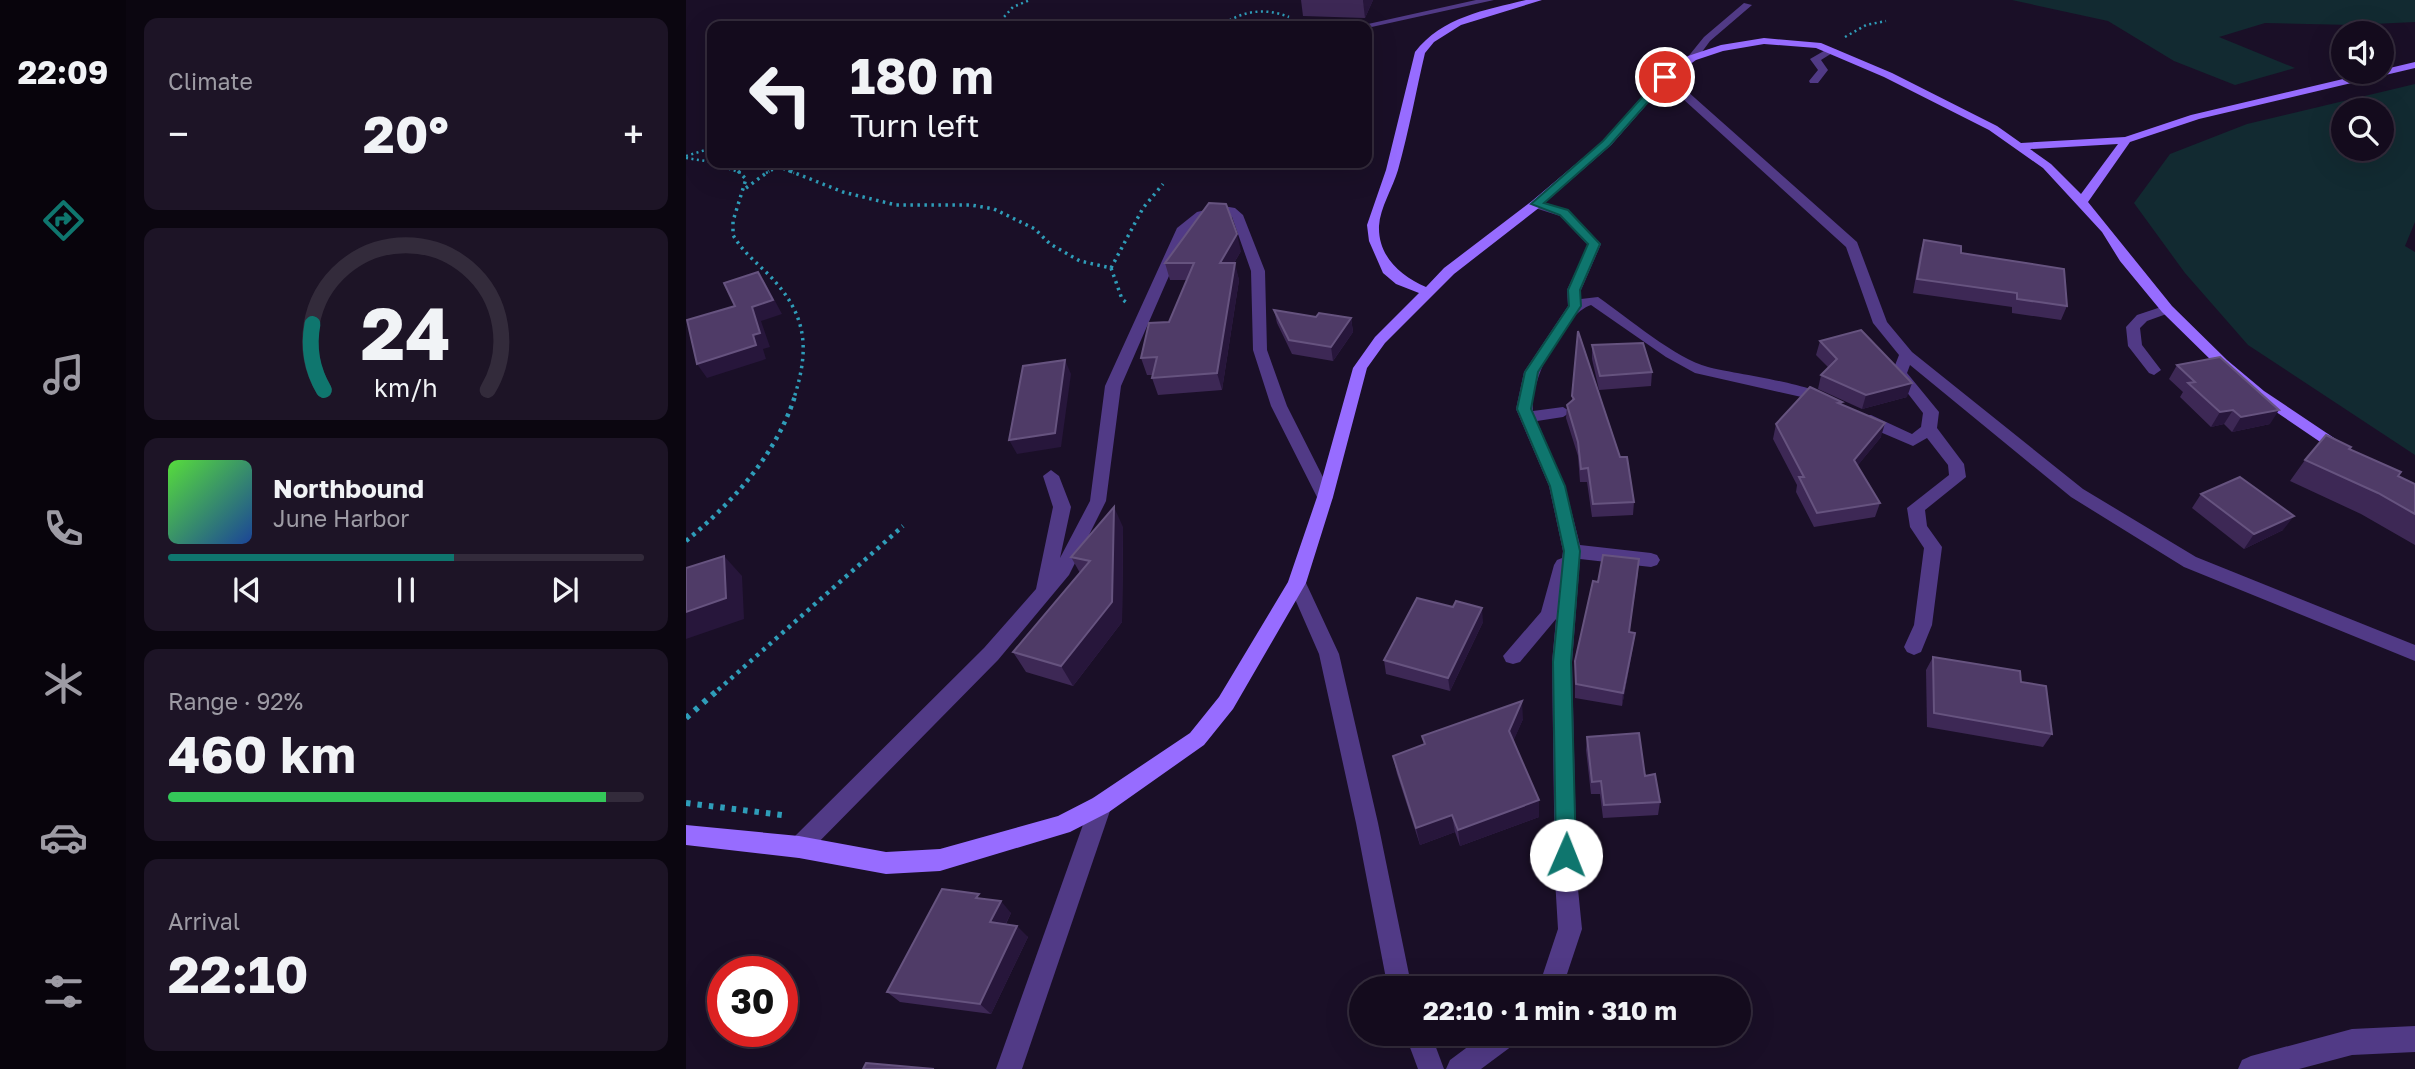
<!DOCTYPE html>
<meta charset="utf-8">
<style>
body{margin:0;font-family:"Golos Text",sans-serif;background:#1d1426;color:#f1f3f6;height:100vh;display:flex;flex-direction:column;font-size:26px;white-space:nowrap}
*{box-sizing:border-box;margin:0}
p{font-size:23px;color:#9d9ba4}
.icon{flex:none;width:38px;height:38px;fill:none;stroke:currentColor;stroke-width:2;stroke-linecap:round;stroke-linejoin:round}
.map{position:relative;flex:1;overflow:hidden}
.details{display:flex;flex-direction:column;gap:18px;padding:18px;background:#0b0610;width:560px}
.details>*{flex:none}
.banner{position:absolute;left:21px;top:21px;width:665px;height:147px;border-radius:14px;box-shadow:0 7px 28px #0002,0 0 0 2px #332b3b;background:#140b1d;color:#f1f3f6;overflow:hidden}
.controls{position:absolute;left:1645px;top:21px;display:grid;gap:14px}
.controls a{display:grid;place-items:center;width:63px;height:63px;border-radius:50%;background:#140b1d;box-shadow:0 7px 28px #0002,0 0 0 2px #332b3b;font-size:35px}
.speed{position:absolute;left:21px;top:956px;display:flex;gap:14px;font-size:35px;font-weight:700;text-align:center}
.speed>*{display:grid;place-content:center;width:91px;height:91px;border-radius:50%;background:#140b1d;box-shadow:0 7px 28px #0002,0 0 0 2px #332b3b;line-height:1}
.speed .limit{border:10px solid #d22;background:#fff;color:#111}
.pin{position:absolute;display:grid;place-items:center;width:60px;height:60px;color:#fff;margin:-30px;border:4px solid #fff;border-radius:50%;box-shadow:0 2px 7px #0007}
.me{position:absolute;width:77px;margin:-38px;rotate:1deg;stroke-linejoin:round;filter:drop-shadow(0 0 5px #0008)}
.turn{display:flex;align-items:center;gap:24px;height:147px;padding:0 28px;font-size:32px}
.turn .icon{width:91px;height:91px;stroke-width:2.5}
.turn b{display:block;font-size:49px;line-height:60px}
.big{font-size:52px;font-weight:700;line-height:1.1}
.details .tile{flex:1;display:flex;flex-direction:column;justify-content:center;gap:10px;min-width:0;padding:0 24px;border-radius:14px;background:#1d1426}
.details .dial{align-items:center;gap:0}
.dial svg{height:182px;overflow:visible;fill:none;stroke:#332b3b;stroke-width:7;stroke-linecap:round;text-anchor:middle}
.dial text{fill:#f1f3f6;stroke:none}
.song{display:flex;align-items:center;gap:21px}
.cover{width:84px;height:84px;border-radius:10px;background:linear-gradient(135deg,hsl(110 70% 55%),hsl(220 70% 35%))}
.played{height:7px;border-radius:4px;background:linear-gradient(90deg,#0f766e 60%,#332b3b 60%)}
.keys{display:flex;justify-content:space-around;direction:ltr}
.heat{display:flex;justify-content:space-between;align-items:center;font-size:38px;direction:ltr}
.charge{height:10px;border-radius:5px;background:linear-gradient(90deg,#34c759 92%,#332b3b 0)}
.trip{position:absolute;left:663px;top:976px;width:402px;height:70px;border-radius:35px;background:#140b1d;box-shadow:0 7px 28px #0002,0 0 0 2px #332b3b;font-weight:700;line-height:70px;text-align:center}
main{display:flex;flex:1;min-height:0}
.tab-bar{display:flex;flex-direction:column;width:126px;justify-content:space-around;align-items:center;background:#08040c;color:#9d9ba4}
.tab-bar .icon{width:49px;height:49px}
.tab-bar .selected{color:#0f766e}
.tab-bar b{font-size:32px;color:#f1f3f6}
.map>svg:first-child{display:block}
</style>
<main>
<nav class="tab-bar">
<b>22:09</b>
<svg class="icon selected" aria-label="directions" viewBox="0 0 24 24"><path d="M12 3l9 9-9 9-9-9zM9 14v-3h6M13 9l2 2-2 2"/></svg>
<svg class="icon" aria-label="music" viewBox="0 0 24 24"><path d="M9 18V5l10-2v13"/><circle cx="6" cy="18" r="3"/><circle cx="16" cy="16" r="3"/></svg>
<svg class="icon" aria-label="phone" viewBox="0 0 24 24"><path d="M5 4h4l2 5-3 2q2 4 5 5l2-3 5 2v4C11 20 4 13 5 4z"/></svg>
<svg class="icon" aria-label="climate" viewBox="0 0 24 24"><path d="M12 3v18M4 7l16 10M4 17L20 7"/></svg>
<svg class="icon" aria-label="car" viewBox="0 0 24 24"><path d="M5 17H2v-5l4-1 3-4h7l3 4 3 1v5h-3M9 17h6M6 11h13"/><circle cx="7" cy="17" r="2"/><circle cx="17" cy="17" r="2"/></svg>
<svg class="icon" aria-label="filters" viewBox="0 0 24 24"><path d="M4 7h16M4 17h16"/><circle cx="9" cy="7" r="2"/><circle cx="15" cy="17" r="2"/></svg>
</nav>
<section class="details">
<div class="tile"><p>Climate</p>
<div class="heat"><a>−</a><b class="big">20°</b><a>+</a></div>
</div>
<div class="tile dial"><svg viewBox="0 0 100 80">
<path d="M14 69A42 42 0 1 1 86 69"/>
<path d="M14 69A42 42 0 0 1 9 40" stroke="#0f766e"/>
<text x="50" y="56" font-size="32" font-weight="700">24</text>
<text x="50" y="72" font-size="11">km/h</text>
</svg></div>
<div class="tile">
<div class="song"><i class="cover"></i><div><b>Northbound</b><p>June Harbor</p></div></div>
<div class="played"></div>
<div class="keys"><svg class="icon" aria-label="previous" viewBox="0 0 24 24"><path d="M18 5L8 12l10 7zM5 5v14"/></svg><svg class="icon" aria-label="pause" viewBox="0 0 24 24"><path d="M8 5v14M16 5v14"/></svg><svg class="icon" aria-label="next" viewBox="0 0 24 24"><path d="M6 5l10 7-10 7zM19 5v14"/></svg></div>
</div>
<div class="tile"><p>Range · 92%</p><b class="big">460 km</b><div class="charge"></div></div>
<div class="tile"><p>Arrival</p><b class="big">22:10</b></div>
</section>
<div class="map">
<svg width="1729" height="1069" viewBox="0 0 1729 1069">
<rect width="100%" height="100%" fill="#1a0f27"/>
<g fill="#122a31" fill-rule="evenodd">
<path d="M1326,0H1729V22L1666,25L1579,23L1533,37L1609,68L1549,85L1488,61L1422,21Z"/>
<path d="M1729,84V222L1719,246L1729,252V455L1562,345L1499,273L1448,203L1484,154L1561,124ZM1657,110H1696V149H1657Z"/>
</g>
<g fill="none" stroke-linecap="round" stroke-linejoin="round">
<g stroke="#2f9db9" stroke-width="2.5" stroke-dasharray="2 3.5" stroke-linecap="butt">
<path d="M324,26L318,17L327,7L344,0"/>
<path d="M534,26C556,11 578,7 603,17"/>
<path d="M1159,37L1180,25L1200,21"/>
<path d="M0,156L26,148"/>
<path d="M0,158L26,162"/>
<path d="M27,163L55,173"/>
<path d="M92,167L108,173"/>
<path d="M80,173L102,163"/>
</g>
<g stroke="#2f9db9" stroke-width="3.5" stroke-dasharray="2.5 4.5" stroke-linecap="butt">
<path d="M52,171L60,179L47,221V235C56,251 71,263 84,276C121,315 124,348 108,398"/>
<path d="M104,171L157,192L210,205H285L308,209L349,229L364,244L394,261L425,268L436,299L441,303"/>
<path d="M60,188L83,171"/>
<path d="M425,268L457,208L477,184"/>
</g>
<g stroke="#2f9db9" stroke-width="4.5" stroke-dasharray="3.5 5" stroke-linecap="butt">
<path d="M0,541C47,502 90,455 109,396"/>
<path d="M32,690L217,526"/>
</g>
<g stroke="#2f9db9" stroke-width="6" stroke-dasharray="4.5 7" stroke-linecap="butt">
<path d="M0,718L34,688"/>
<path d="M0,803L96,815"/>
</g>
<g fill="#513a86" fill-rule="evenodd">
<path d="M790,0H808L681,28L673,26Z"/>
<path d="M1058,3L1066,5L1024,41L1010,60H1002L1001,58L1018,37Z"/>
<path d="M1143,48L1151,50L1135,60L1142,70L1132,83H1124L1123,81L1132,70L1124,59Z"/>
<path d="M975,75H983L1171,242L1201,322L1226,352L1397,489L1510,557L1729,645V661L1498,567L1385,497L1224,365L1221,373L1253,412L1251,428L1278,464L1280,477L1239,510L1241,526L1256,547L1246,625L1235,652L1228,655L1221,652L1218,647L1228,625L1238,548L1224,527L1221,508L1263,475L1262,465L1241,438L1227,446L1173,423L1171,419L1173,415H1185L1226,434L1235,427L1237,413L1206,373L1213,355L1187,323L1160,247L975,79Z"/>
<path d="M850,200L882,210L915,244L895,290V299L912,297C941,317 990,359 1022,367C1048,374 1133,384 1148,401L1140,406L1120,398L1009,373L980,357L905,305C876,315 844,381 847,411L877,407L885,412L877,417L851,421L879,486L894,545L965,553L971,555L974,560L971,565L965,567L894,559L886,662L891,879L896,929L876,989H852L872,929L869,879L866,662L870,619L834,662L827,664L820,662L817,656L855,612L868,565L871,560L876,558L877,551L863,486L830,409L838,372L882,306L881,290L902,245L874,216L846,207V201Z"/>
<path d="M537,206L549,208L557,215L579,271L581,350L601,406L647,497L645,501H633L585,406L567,350L565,271L546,217L537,213L527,214L503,230L435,386L420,501L383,575L312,660L121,854L113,858L105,854L102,847L105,840L298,648L350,589L367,507L357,476L365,470L373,476L385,507L374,558L404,501L419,386L491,228L511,212Z"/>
<path d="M1481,305L1488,309L1486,312L1461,321L1454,328L1456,345L1475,370L1468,375L1463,373L1442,346L1440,327L1451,315Z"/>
<path d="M611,576L617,578L620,583L653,654L692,823L726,989H702L670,823L633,654L602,583L605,578Z"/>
<path d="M415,795L423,798L426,805L336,1069H310L404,805L407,798Z"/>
<path d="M1729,1026V1052L1666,1055L1613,1069H1552L1556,1060L1565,1056L1666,1029Z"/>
<path d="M719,1034H745L758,1069H732Z"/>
<path d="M799,1034H834L830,1043L795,1069H760L764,1060Z"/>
</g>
<path fill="#976cff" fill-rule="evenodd" d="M840,0H856L775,25L748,42L739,53C730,91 723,131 712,170C707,187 694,208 693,226C692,257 715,276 740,287L758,268L846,201L917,141L975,75L1002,56L1035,45L1078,38L1135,43L1206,73L1311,126L1335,143L1439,137L1505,115L1729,62V68L1513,119L1444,142L1402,202L1486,306L1541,360L1578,391L1666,450L1658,455L1652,454L1568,397L1531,366L1476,312L1434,261L1416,232L1357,168L1303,130L1198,77L1130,48L1078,44L1037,51L1010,60L983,79L925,145L854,207L768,274L699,343L681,368L647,497L620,583L547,709L518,745L423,812L384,832L254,871L200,874L113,858L0,845V825L113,836L200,852L254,849L372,816L407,798L504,733L533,697L602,582L631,497L667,368L689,337L733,293L710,284L697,273L683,241L681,225L700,170L729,52C756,17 799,10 840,0ZM1432,144L1395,194L1365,164L1344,149Z"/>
</g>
<g fill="#3d2855">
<path d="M615,0H687L679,18L617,16Z"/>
<path d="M1238,240L1275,253L1381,306L1375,320L1326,313V307L1227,293L1234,253Z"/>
<path d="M555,251L548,263L553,280L536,390L472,395L466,378L467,375H461L455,358L483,322L501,280H484L479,263Z"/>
<path d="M588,310L630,317L665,318L667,332L647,361L606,354L591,323Z"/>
<path d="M1134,341L1221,397L1176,409L1132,389L1135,375L1143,368L1130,355Z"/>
<path d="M906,345L966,372L965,386L913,390L906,359Z"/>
<path d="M1491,365L1584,424L1546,432L1538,424L1525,427L1494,397L1497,392L1483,379Z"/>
<path d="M886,396L948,502L947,515L906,517L901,482H894L892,456L880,418L881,405L886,401Z"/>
<path d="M1156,402L1155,404L1195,437L1171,466L1194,503L1189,517L1128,527L1110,492L1111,485L1087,439L1090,424Z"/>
<path d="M1663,449L1712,476L1729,484V545L1675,514L1604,481L1619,460Z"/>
<path d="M1515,494L1597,530L1558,549L1506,508Z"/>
<path d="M437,527L436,622L387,686L340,672L327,652L394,573L385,557Z"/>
<path d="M952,574L943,632L949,633L947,647L936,706L889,698V661L912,582Z"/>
<path d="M797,622L764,691L700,674L698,660Z"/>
<path d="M1247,657L1366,734L1357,747L1241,727L1240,670Z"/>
<path d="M837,719L827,741L853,800V817L774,846L769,832L734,845L711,774L707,756L738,744L736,736Z"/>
<path d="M901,737L959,776L974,802L972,815L917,818L914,794H905L900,750Z"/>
<path d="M298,899L325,913L320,924L342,937L305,1014L214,1002L201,992Z"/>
</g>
<g fill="#27163b">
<path d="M677,0H687L679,18L677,1Z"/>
<path d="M551,234L555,251L538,280L534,263Z"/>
<path d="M549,263L553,280L536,390L531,373Z"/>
<path d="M72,272L81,286L96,314L75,321L84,347L77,349L80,359L21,378L11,364L67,335L66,307Z"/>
<path d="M665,318L667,332L647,361L645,347Z"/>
<path d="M379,360L385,374L375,447L331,454L323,440Z"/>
<path d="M1226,383L1221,397L1176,409L1180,395Z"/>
<path d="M1547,410L1538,424L1525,427L1534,412Z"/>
<path d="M1593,410L1584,424L1546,432L1555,417Z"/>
<path d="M1199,423L1195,437L1164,475L1168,460Z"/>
<path d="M428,507L437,527L436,622L387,686L375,666Z"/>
<path d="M1608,516L1597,530L1558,549L1568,534Z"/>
<path d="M38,556L56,576L58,619L0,639V612Z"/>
<path d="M796,608L797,622L764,691L762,678Z"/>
<path d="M949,633L947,647L936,706L937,693Z"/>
<path d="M836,701L837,719L824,749L823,731Z"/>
<path d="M853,800V817L774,846L772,830Z"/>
<path d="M766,815L769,832L734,845L730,828Z"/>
<path d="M315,901L325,913L315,933L304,922Z"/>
<path d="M331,926L342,937L305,1014L294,1004Z"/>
</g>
<g fill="#4f3b67" stroke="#66537f" stroke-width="2">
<path d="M523,203L540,204L551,234L534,263H549L531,373L466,378L471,357L455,358L463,323L483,322L508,263H479Z"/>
<path d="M1238,240L1275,246V253L1378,269L1381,306L1331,299V293L1231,279Z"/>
<path d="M72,272L87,300L66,307L74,333L67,335L70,345L11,364L1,320L49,306L38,283Z"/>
<path d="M588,310L630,317L633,313L665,318L645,347L603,340Z"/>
<path d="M1175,330L1226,383L1180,395L1135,375L1151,359L1134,341Z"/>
<path d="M892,331L934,457H941L948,502L907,504L902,468L895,469L892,442L881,405L888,399L886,396Z"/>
<path d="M957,343L966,372L914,376L906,345Z"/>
<path d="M1534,357L1593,410L1555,417L1547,410L1534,412L1502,383L1509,382L1491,365Z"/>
<path d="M379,360L369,433L323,440L337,366Z"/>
<path d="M1124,387L1156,402L1152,403L1199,423L1168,460L1194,503L1131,513L1113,477H1118L1090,424Z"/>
<path d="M1640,435L1665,447L1663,449L1715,472L1712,476L1729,484V514L1692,493L1619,460Z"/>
<path d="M1554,477L1608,516L1568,534L1515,494Z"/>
<path d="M428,507L426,602L375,666L327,652L404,561L385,557Z"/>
<path d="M917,555L953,559L943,632L949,633L937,693L890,684L889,661L907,581L912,582Z"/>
<path d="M38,556L40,598L0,612V568Z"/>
<path d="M731,598L767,607L770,601L796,608L762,678L698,660Z"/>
<path d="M1247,657L1334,671L1335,682L1360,686L1366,734L1248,713Z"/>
<path d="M836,701L823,731L853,800L772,830L766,815L730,828L707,756L739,744L736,736Z"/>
<path d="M953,733L959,776L969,774L974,802L918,805L915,781L906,782L901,737Z"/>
<path d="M256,889L293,894L290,898L315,901L304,922L331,926L294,1004L201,992Z"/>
<path d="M180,1063L248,1069H177Z"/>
</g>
<path fill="#0f766e" stroke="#0a4d48" stroke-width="2" d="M976,75L984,77L924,145L858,203L882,210L914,244L894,290L895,306L852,372L845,409L879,486L894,551L885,662L890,855L887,862L880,865L873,862L870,855L867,662L878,551L864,486L831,409L839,372L883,306L882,290L902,244L874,215L845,204L917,141Z"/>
</svg>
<div class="controls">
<a><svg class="icon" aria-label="sound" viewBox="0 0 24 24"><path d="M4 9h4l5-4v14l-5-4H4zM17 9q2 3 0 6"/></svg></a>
<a><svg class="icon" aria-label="search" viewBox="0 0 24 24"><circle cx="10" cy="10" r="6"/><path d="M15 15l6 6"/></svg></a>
</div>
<div class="speed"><div class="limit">30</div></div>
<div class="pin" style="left:979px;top:77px;background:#d93025"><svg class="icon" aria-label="arrive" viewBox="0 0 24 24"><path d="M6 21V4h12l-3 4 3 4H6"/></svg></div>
<svg class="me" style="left:880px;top:855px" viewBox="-20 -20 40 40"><circle r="19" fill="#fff"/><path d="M0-13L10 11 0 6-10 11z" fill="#0f766e"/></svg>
<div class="trip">22:10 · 1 min · 310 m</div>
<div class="banner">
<div class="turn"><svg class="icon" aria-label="left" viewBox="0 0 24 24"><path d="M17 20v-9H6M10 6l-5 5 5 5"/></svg><div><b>180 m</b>Turn left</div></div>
</div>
</div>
</main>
